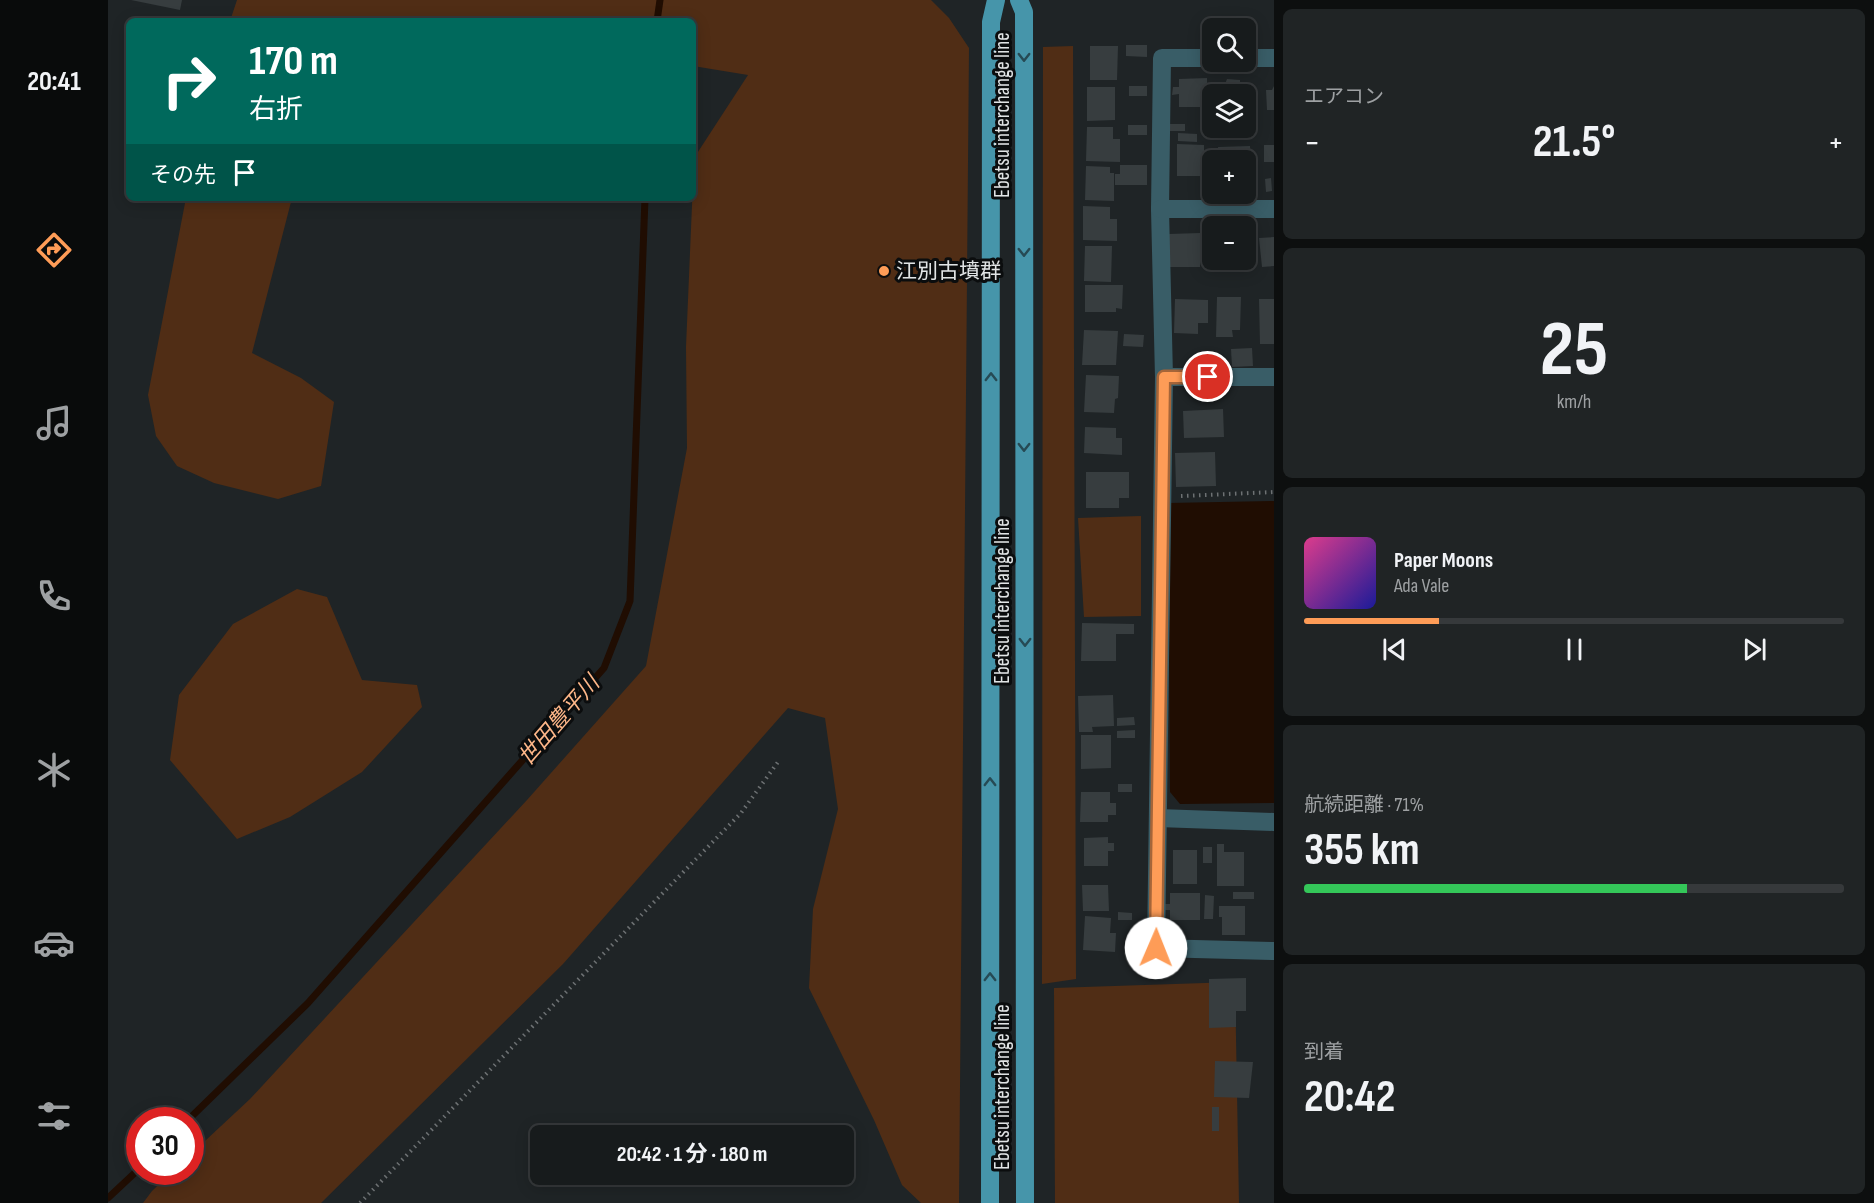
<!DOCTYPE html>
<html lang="ja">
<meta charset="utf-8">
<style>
body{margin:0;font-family:"Sofia Sans Condensed","Noto Sans JP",sans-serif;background:#202425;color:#f1f3f6;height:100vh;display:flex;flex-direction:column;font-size:22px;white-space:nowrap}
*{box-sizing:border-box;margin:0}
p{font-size:20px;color:#9ea1a3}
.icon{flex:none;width:33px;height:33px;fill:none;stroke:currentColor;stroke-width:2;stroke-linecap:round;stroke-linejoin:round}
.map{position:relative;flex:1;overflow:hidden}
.drawer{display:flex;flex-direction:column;gap:9px;padding:9px;background:#0d0f0f;width:600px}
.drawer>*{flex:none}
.guide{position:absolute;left:18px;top:18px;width:570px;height:183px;border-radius:9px;box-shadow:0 3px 15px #0003,0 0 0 2px #36393b;background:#00695c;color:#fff;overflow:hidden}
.tools{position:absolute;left:1094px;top:18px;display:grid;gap:12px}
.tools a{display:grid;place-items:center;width:54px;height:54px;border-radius:9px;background:#171b1c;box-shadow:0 3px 15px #0003,0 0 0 2px #36393b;font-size:30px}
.speed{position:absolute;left:18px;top:1107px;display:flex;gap:12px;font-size:30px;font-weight:700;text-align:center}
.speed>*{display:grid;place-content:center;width:78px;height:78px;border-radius:50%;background:#171b1c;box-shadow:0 3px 15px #0003,0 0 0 2px #36393b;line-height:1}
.speed .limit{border:9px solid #d22;background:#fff;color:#111}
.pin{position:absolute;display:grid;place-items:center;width:51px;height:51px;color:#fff;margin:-26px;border:3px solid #fff;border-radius:50%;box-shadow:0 2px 6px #0007}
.me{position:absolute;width:66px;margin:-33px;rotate:1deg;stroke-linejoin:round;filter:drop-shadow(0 0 4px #0008)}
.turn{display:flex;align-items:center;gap:21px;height:126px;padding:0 24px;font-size:27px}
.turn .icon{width:78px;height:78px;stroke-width:2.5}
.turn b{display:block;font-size:42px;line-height:51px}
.then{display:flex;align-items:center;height:57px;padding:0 24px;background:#0003;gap:12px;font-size:22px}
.big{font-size:45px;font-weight:700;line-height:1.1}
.drawer .tile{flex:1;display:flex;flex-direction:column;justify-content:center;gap:9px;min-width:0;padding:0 21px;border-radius:9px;background:#202425}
.drawer .dial{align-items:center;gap:0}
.dial b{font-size:78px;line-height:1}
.song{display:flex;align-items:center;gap:18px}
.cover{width:72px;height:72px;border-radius:9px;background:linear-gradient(135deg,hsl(330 70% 55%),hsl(240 70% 35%))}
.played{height:6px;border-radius:3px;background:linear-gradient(90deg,#fe9c57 25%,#36393b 25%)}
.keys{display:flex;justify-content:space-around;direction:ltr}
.heat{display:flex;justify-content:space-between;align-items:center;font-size:33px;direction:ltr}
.charge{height:9px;border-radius:4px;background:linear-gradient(90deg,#34c759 71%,#36393b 0)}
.trip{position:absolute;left:422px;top:1125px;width:324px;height:60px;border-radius:9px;background:#171b1c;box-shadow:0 3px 15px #0003,0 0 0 2px #36393b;font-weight:700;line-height:60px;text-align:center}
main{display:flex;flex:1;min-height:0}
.dock{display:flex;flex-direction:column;width:108px;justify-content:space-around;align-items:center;background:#090b0b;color:#9ea1a3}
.dock .icon{width:42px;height:42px}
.dock .on{color:#fe9c57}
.dock b{font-size:27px;color:#f1f3f6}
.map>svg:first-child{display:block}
</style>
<main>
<nav class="dock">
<b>20:41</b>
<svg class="icon on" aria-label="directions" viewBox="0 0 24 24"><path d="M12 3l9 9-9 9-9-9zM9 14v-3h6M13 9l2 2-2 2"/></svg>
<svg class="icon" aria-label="music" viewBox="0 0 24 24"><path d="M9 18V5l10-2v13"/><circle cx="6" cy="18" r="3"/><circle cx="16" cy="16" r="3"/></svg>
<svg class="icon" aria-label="phone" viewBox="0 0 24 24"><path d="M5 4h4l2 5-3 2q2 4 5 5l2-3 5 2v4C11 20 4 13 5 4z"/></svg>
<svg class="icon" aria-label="climate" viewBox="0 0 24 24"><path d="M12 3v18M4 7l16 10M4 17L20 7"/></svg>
<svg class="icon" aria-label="car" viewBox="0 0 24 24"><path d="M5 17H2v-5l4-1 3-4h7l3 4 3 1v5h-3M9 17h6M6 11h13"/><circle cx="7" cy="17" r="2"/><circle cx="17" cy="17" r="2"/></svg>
<svg class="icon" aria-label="filters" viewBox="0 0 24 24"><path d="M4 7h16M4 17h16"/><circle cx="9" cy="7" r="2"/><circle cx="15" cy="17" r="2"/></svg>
</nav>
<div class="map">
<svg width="1166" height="1203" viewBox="0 0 1166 1203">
<rect width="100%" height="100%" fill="#1f2426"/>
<g fill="#502d15">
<path d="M129,0H823L841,18L861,48L851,1203H813L794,1185L766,1120L701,988L705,909L730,809L717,718L680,708L455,964L213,1203H35L44,1191L64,1172H82L83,1154L142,1099L419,800L538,666L579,448L578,347L586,158L640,75L585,66V21H122Z"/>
<path d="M965,46L968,979L934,984L935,47Z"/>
<path d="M78,198H184L144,353L193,378L226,402L213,486L170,499L106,483L69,466L48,436L40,395Z"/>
<path d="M1033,516V616L976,617L970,518Z"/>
<path d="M189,589L219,597L254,680L309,685L314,707L254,772L182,817L129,839L62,760L71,695L125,624Z"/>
<path d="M1127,982L1131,1203H947L946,988Z"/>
</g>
<path fill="#200d02" d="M1166,501V803L1072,804L1062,792L1060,503Z"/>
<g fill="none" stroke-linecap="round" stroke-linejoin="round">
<g stroke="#200d02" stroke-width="7">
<path d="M549,21L552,0"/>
<path d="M80,1120L200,1003L496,668L522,601L537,198"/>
<path d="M0,1198L32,1168"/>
</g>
</g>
<g fill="#373d3f">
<path d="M23,0H74L72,10Z"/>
<path d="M1018,45H1039V57L1018,56Z"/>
<path d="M982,46H1010L1009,80H982Z"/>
<path d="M1099,78V107H1071V94L1064,95L1065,87H1071V79Z"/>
<path d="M1119,79L1132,80V88L1139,89V106H1137V94H1110V84H1117Z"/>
<rect x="1021" y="86" width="18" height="10"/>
<path d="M1142,86H1147L1148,106H1142Z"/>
<path d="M1166,86V110H1159L1158,90H1164Z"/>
<path d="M979,87H1007V120L979,121Z"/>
<path d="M1060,124H1077V131H1061Z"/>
<rect x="1020" y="125" width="19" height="10"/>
<path d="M979,127H1005V139H1012V162L978,161Z"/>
<path d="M1070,133L1089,134V142L1070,141Z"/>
<path d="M1069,144L1096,145V176H1069Z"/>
<rect x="1156" y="145" width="10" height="17"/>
<path d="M1142,146L1143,169H1137V160H1111L1110,147Z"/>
<path d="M1012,165H1039V185H1007V174H1012Z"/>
<path d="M978,166L1002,167V173H1006V201L977,200Z"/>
<rect x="1139" y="175" width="8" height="16"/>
<path d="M1163,178L1164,191L1158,192L1157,179Z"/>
<path d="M975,206L1002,207V219H1009V241L975,240Z"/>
<path d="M1092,233V267H1061V234Z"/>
<path d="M1166,237V266L1154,267L1151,238Z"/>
<path d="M977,246H1004L1003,282L976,281Z"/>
<path d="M977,285H1015L1014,309L1008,308V312H977Z"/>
<path d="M1109,297H1133L1132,330H1124L1125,337H1108Z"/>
<path d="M1067,299L1100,300V323H1090V334L1066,333Z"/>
<path d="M1151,299H1166V344H1152Z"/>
<path d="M976,330L1010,331L1008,365H974Z"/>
<path d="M1016,334L1036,335L1035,347L1015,346Z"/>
<path d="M1144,348L1145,366L1124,367L1123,349Z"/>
<path d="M978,375L1011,376L1010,398L1007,399L1006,413L976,412Z"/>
<path d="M1115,409L1116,437L1076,438L1075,411Z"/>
<path d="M977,427L1008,428V438H1014V455L976,453Z"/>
<path d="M1107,452L1108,486L1068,487L1067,453Z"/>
<path d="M978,472H1021V498H1011V508H978Z"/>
<path d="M974,623L1026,624V634H1008V661H973Z"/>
<path d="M1005,695L1006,726L984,727L985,732H971L970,696Z"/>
<path d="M1026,717L1027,725L1009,726V718Z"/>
<path d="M1027,730V738H1009V731Z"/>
<path d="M973,735H1003V768L973,769Z"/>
<rect x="1010" y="784" width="14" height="8"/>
<path d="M973,792H1002V803H1008V815H1000V822H972Z"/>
<path d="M1000,837V843H1006V851H1000V866H976V838Z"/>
<path d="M1109,844H1116V852H1136V886H1109Z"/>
<rect x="1095" y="847" width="9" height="16"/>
<rect x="1065" y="850" width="24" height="34"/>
<path d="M974,885H1000L1001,911H975Z"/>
<rect x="1125" y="892" width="21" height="7"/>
<path d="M1062,893H1092V920H1062V910H1057V904H1062Z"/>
<path d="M1097,895L1106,896L1105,919H1096Z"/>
<path d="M1111,906H1137V935H1114V917H1111Z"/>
<path d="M1010,912L1024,913V920H1010Z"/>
<path d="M977,916L1003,918L1002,933H1008L1007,952L975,950Z"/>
<path d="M1138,978V1011H1128V1027L1101,1028V979Z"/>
<path d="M1107,1061L1145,1062L1141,1098L1106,1097Z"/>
<rect x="1104" y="1107" width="7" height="24"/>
</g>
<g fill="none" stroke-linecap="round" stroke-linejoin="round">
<g stroke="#6d7173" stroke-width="4" stroke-dasharray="1.5 4.5" stroke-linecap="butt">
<path d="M1073,496L1166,492"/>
<path d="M252,1203L633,813L670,762"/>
</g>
<g stroke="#395d67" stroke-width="18">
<path d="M1104,58H1054L1052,209L1056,377L1048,948L1166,951"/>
<path d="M1137,58H1166"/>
<path d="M1052,209H1166"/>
<path d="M1056,377H1166"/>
<path d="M1050,818L1166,822"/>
</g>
<g stroke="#4695aa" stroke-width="18">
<path d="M911,0L916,12L917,1203"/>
<path d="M882,1203L883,22L888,0"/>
</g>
</g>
<defs><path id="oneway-chevron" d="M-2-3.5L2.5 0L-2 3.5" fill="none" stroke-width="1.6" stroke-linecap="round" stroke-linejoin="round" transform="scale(1.5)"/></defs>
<g stroke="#264a54">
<use href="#oneway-chevron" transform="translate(916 57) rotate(90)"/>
<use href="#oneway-chevron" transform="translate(916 252) rotate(90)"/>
<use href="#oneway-chevron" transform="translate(883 377) rotate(-90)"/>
<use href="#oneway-chevron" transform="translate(916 447) rotate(90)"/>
<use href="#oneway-chevron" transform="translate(917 642) rotate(90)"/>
<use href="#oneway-chevron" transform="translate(882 782) rotate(-90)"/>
<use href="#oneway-chevron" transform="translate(882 977) rotate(-90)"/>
</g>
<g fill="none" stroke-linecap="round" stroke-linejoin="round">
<g stroke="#a56539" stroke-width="15">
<path id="route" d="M1048,948L1056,377H1100"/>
</g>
<use href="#route" stroke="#fe9c57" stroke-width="10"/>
</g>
<circle fill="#fe9c57" stroke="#0b0d0e" stroke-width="2" cx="776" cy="271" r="6"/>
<g text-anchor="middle" stroke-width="6" stroke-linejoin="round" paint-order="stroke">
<g font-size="21" fill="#e1e4e5" stroke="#0b0d0e">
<text transform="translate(894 115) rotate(-90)" y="7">Ebetsu interchange line</text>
<text transform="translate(894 601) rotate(-90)" y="7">Ebetsu interchange line</text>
<text transform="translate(894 1087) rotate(-90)" y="7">Ebetsu interchange line</text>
</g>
<g font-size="21" fill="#e1e4e5" stroke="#0b0d0e" text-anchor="start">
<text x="788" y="278">江別古墳群</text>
</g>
<g font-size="22" font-style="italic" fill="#feb789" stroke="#0b0d0e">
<text transform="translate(450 720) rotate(-49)" y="8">世田豊平川</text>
</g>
</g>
</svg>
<div class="tools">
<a><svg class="icon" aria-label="search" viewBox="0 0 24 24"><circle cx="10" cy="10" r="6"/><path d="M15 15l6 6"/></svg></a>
<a><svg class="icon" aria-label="layers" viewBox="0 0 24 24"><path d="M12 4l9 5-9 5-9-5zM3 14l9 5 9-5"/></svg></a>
<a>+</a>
<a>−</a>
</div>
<div class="speed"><div class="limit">30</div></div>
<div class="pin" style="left:1100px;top:377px;background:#d93025"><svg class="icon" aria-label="arrive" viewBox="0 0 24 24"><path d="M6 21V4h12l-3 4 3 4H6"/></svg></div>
<svg class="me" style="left:1048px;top:948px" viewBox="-20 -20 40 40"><circle r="19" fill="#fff"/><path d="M0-13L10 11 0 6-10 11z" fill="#fe9c57"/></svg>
<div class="trip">20:42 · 1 分 · 180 m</div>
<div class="guide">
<div class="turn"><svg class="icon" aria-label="right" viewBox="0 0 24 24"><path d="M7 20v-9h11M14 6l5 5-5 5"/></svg><div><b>170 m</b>右折</div></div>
<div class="then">その先<svg class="icon" aria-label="arrive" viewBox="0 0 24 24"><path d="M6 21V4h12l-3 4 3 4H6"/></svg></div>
</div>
</div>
<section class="drawer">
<div class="tile"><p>エアコン</p>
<div class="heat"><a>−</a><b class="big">21.5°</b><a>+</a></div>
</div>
<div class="tile dial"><b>25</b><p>km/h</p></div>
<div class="tile">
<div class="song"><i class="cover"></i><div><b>Paper Moons</b><p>Ada Vale</p></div></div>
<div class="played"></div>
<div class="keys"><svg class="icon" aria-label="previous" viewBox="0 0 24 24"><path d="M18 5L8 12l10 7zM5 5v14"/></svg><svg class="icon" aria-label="pause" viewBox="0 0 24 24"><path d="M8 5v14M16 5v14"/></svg><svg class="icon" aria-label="next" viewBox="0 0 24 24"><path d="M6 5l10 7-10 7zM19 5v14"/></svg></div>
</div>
<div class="tile"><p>航続距離 · 71%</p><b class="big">355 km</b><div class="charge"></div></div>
<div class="tile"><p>到着</p><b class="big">20:42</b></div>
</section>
</main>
